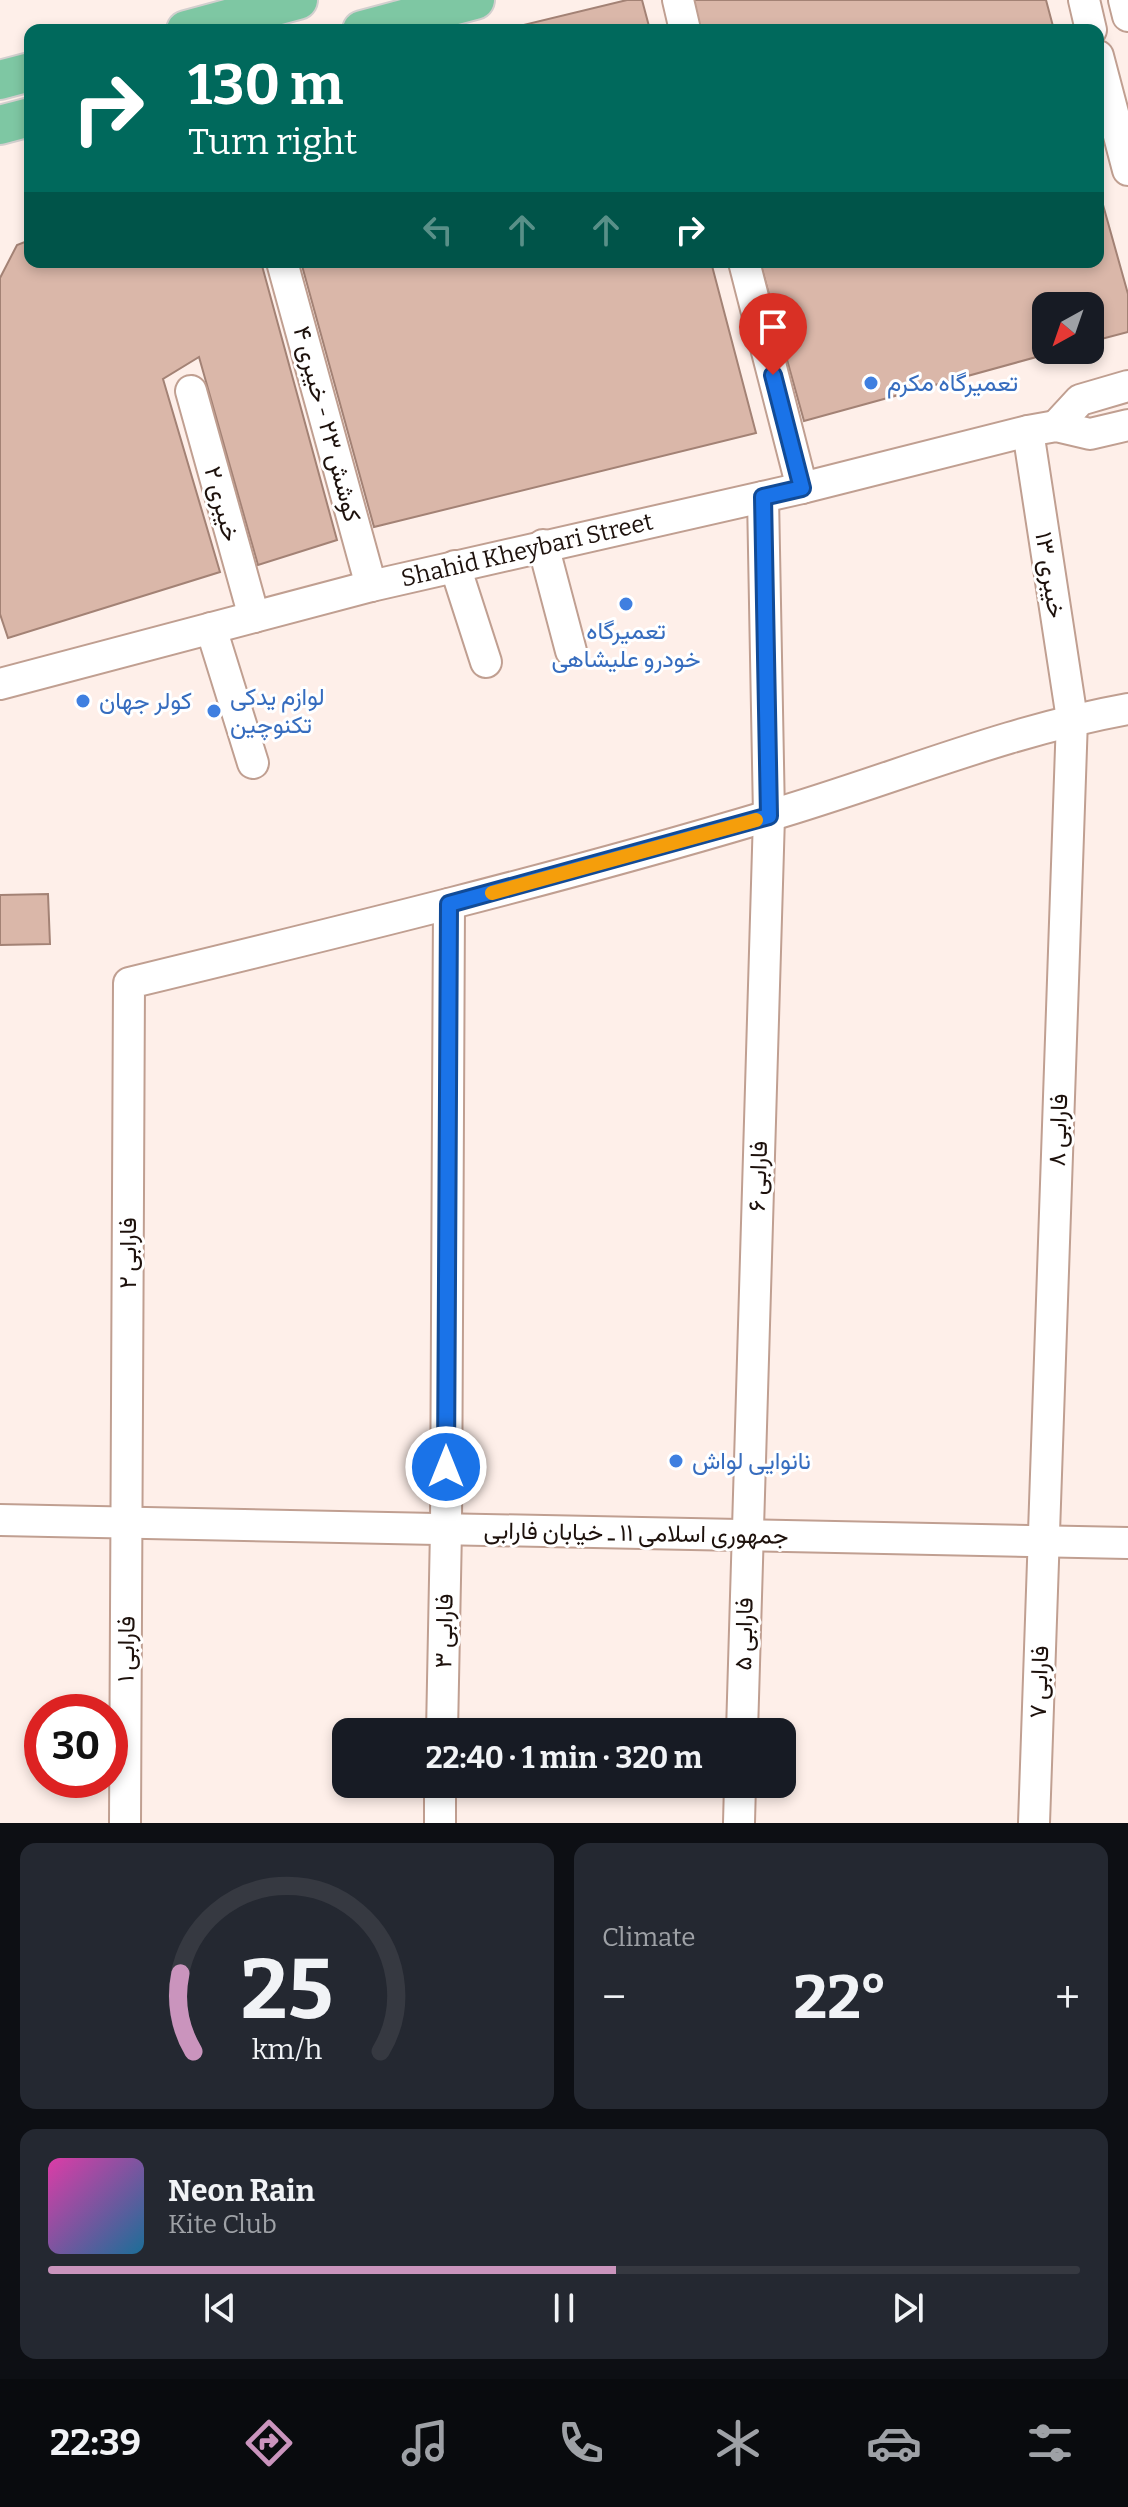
<!DOCTYPE html>
<meta charset="utf-8">
<style>
body{margin:0;font-family:Bitter,Vazirmatn,serif;background:#242831;color:#f1f3f6;height:100vh;display:flex;flex-direction:column;font-size:30px;white-space:nowrap}
*{box-sizing:border-box;margin:0}
p{font-size:26px;color:#9ea1a6}
.icon{flex:none;width:44px;height:44px;fill:none;stroke:currentColor;stroke-width:2;stroke-linecap:round;stroke-linejoin:round}
.map{position:relative;height:1823px;overflow:hidden}
.drawer{display:flex;flex-direction:column;gap:20px;padding:20px;background:#0d0f14;flex:1}
.drawer>*{flex:none}
.guide{position:absolute;left:24px;top:24px;width:1080px;height:244px;border-radius:16px;box-shadow:0 4px 12px #0003;background:#00695c;color:#fff;overflow:hidden}
.needle{width:52px;rotate:220deg}
.controls{position:absolute;left:1032px;top:292px;display:grid;gap:16px}
.controls a{display:grid;place-items:center;width:72px;height:72px;border-radius:16px;background:#171b24;box-shadow:0 4px 12px #0003;font-size:40px}
.speed{position:absolute;left:24px;top:1694px;display:flex;gap:16px;font-size:40px;font-weight:700;text-align:center}
.speed>*{display:grid;place-content:center;width:104px;height:104px;border-radius:50%;background:#171b24;box-shadow:0 4px 12px #0003;line-height:1}
.speed .limit{border:12px solid #d22;background:#fff;color:#111}
.pin{position:absolute;display:grid;place-items:center;width:68px;height:68px;color:#fff;margin:-82px -34px;border-radius:50% 50% 50% 0;rotate:-45deg;box-shadow:0 0 8px #0007}
.pin .icon{rotate:45deg}
.me{position:absolute;width:88px;margin:-44px;rotate:0deg;stroke-linejoin:round;filter:drop-shadow(0 0 6px #0008)}
.turn{display:flex;align-items:center;gap:28px;height:168px;padding:0 32px;font-size:36px}
.turn .icon{width:104px;height:104px;stroke-width:2.5}
.turn b{display:block;font-size:56px;line-height:68px}
.lanes{display:flex;align-items:center;height:76px;padding:0 32px;background:#0003;justify-content:center;gap:40px;direction:ltr}
.lanes .off{opacity:.35}
.big{font-size:60px;font-weight:700;line-height:1.1}
.drawer .card{flex:1;display:flex;flex-direction:column;justify-content:center;gap:12px;min-width:0;padding:0 28px;border-radius:16px;background:#242831}
.drawer .dial{align-items:center;gap:0}
.dial svg{height:208px;overflow:visible;fill:none;stroke:#363941;stroke-width:7;stroke-linecap:round;text-anchor:middle}
.dial text{fill:#f1f3f6;stroke:none}
.song{display:flex;align-items:center;gap:24px}
.cover{width:96px;height:96px;border-radius:12px;background:linear-gradient(135deg,hsl(320 70% 55%),hsl(200 70% 35%))}
.played{height:8px;border-radius:4px;background:linear-gradient(90deg,#ca94bd 55%,#363941 55%)}
.keys{display:flex;justify-content:space-around;direction:ltr}
.heat{display:flex;justify-content:space-between;align-items:center;font-size:44px;direction:ltr}
.drawer .tiles{flex:1;display:grid;gap:20px;grid-template-columns:1fr 1fr}
.card:last-child{grid-column:span 2}
.trip{position:absolute;left:332px;top:1718px;width:464px;height:80px;border-radius:16px;background:#171b24;box-shadow:0 4px 12px #0003;font-weight:700;line-height:80px;text-align:center}
.tabs{display:flex;height:128px;justify-content:space-around;align-items:center;background:#090b0e;color:#9ea1a6}
.tabs .icon{width:56px;height:56px}
.tabs .active{color:#ca94bd}
.tabs b{font-size:36px;color:#f1f3f6}
.map>svg:first-child{display:block}
</style>
<div class="map">
<svg width="1128" height="1823" viewBox="0 0 1128 1823">
<rect width="100%" height="100%" fill="#feefe9"/>
<g fill="#dab7a9" stroke="#a38275" stroke-width="2">
<path d="M627,0H642L650,30H503Z"/>
<path d="M690,0H1046L1054,30H696Z"/>
<path d="M1098,187L1128,294V332L1090,342V306H1046V350H1062L804,421L760,262H1098Z"/>
<path d="M30,240V262H261L337,540L258,565L199,357L163,379L220,572L8,638L0,614V278L17,245Z"/>
<path d="M301,262H711L756,433L374,527Z"/>
<path d="M48,894L50,944L0,945V895Z"/>
</g>
<g fill="none" stroke-linecap="round" stroke-linejoin="round">
<g stroke="#c09f91" stroke-width="34">
<g id="minor">
<path d="M678,0L685,30"/>
<path d="M1084,0L1091,30"/>
<path d="M1124,0L1128,16"/>
<path d="M1098,56L1128,170"/>
<path d="M282,262L371,586"/>
<path d="M744,262L802,488"/>
<path d="M191,391L254,617"/>
<path d="M1056,426L1080,400L1128,386"/>
<path d="M1028,431L1072,719L1034,1823"/>
<path d="M543,545L571,651"/>
<path d="M455,566L486,662"/>
<path d="M211,628L253,763"/>
<path d="M0,684L371,586L802,488L1028,431L1056,426L1090,434L1128,425"/>
<path d="M0,1520L1128,1543"/>
<path d="M442,1732L446,1529L449,904"/>
<path d="M742,1732L769,816L763,497"/>
<path d="M125,1823L129,983C343,931 557,879 768,816C888,781 1005,731 1128,709"/>
<path d="M440,1823V1784"/>
<path d="M739,1823L740,1784"/>
</g>
</g>
<g stroke="#d2cfce" stroke-width="42">
<g id="major">
<path d="M186,30L298,0"/>
<path d="M362,30L475,0"/>
<path d="M0,80L30,72"/>
<path d="M0,125L30,117"/>
</g>
</g>
<use href="#minor" stroke="#fff" stroke-width="30"/>
<use href="#major" stroke="#7ec7a3" stroke-width="38"/>
</g>
<g fill="none" stroke-linecap="round" stroke-linejoin="round">
<g stroke="#114b97" stroke-width="20">
<path id="route" d="M446,1467L449,904L769,816L763,497L802,488L773,375"/>
</g>
<use href="#route" stroke="#1a73e8" stroke-width="14"/>
<path stroke="#f59e0b" stroke-width="14" d="M492,893L756,820"/>
</g>
<g fill="#3f7fe0" stroke="#fff" stroke-width="3">
<circle cx="871" cy="383" r="8"/>
<circle cx="626" cy="604" r="8"/>
<circle cx="83" cy="701" r="8"/>
<circle cx="214" cy="711" r="8"/>
<circle cx="676" cy="1461" r="8"/>
</g>
<g text-anchor="middle" stroke-width="6" stroke-linejoin="round" paint-order="stroke">
<g font-size="24" fill="#366cbe" stroke="#fff" text-anchor="start">
<text x="887" y="391">تعمیرگاه مکرم</text>
<text x="626" y="639" text-anchor="middle">تعمیرگاه<tspan x="626" dy="28">خودرو علیشاهی</tspan></text>
<text x="230" y="705">لوازم یدکی<tspan x="230" dy="28">تکنوچین</tspan></text>
<text x="99" y="709">کولر جهان</text>
<text x="692" y="1469">نانوایی لواش</text>
</g>
<g font-size="24" fill="#1d110c" stroke="#fff">
<text transform="translate(327 424) rotate(75)" y="8">کوشش ۲۳ - خیبری ۴</text>
<text transform="translate(222 504) rotate(75)" y="8">خیبری ۲</text>
<text transform="translate(527 550) rotate(-13)" y="8">Shahid Kheybari Street</text>
<text transform="translate(1050 575) rotate(81)" y="8">خیبری ۱۳</text>
<text transform="translate(1058 1130) rotate(-88)" y="8">فارابی ۸</text>
<text transform="translate(758 1176) rotate(-88)" y="8">فارابی ۶</text>
<text transform="translate(128 1253) rotate(-90)" y="8">فارابی ۲</text>
<text transform="translate(636 1533) rotate(1)" y="8">جمهوری اسلامی ۱۱ ـ خیابان فارابی</text>
<text transform="translate(444 1631) rotate(-89)" y="8">فارابی ۳</text>
<text transform="translate(744 1634) rotate(-89)" y="8">فارابی ۵</text>
<text transform="translate(126 1649) rotate(-89)" y="8">فارابی ۱</text>
<text transform="translate(1039 1682) rotate(-88)" y="8">فارابی ۷</text>
</g>
</g>
</svg>
<div class="controls">
<a><svg class="needle" viewBox="-14 -14 28 28"><path d="M0-13l5 13h-10z" fill="#e53935"/><path d="M0 13l5-13h-10z" fill="#9ea1a6"/></svg></a>
</div>
<div class="speed"><div class="limit">30</div></div>
<div class="pin" style="left:773px;top:375px;background:#d93025"><svg class="icon" aria-label="arrive" viewBox="0 0 24 24"><path d="M6 21V4h12l-3 4 3 4H6"/></svg></div>
<svg class="me" style="left:446px;top:1467px" viewBox="-20 -20 40 40"><circle r="17" fill="#1a73e8" stroke="#fff" stroke-width="3"/><path d="M0-11L8 9 0 5-8 9z" fill="#fff"/></svg>
<div class="trip">22:40 · 1 min · 320 m</div>
<div class="guide">
<div class="turn"><svg class="icon" aria-label="right" viewBox="0 0 24 24"><path d="M7 20v-9h11M14 6l5 5-5 5"/></svg><div><b>130 m</b>Turn right</div></div>
<div class="lanes"><svg class="icon off" aria-label="left" viewBox="0 0 24 24"><path d="M17 20v-9H6M10 6l-5 5 5 5"/></svg><svg class="icon off" aria-label="ahead" viewBox="0 0 24 24"><path d="M12 20V5M6 11l6-6 6 6"/></svg><svg class="icon off" aria-label="ahead" viewBox="0 0 24 24"><path d="M12 20V5M6 11l6-6 6 6"/></svg><svg class="icon" aria-label="right" viewBox="0 0 24 24"><path d="M7 20v-9h11M14 6l5 5-5 5"/></svg></div>
</div>
</div>
<section class="drawer">
<div class="tiles">
<div class="card dial"><svg viewBox="0 0 100 80">
<path d="M14 69A42 42 0 1 1 86 69"/>
<path d="M14 69A42 42 0 0 1 9 39" stroke="#ca94bd"/>
<text x="50" y="56" font-size="32" font-weight="700">25</text>
<text x="50" y="72" font-size="11">km/h</text>
</svg></div>
<div class="card"><p>Climate</p>
<div class="heat"><a>−</a><b class="big">22°</b><a>+</a></div>
</div>
<div class="card">
<div class="song"><i class="cover"></i><div><b>Neon Rain</b><p>Kite Club</p></div></div>
<div class="played"></div>
<div class="keys"><svg class="icon" aria-label="previous" viewBox="0 0 24 24"><path d="M18 5L8 12l10 7zM5 5v14"/></svg><svg class="icon" aria-label="pause" viewBox="0 0 24 24"><path d="M8 5v14M16 5v14"/></svg><svg class="icon" aria-label="next" viewBox="0 0 24 24"><path d="M6 5l10 7-10 7zM19 5v14"/></svg></div>
</div>
</div>
</section>
<nav class="tabs">
<b>22:39</b>
<svg class="icon active" aria-label="directions" viewBox="0 0 24 24"><path d="M12 3l9 9-9 9-9-9zM9 14v-3h6M13 9l2 2-2 2"/></svg>
<svg class="icon" aria-label="music" viewBox="0 0 24 24"><path d="M9 18V5l10-2v13"/><circle cx="6" cy="18" r="3"/><circle cx="16" cy="16" r="3"/></svg>
<svg class="icon" aria-label="phone" viewBox="0 0 24 24"><path d="M5 4h4l2 5-3 2q2 4 5 5l2-3 5 2v4C11 20 4 13 5 4z"/></svg>
<svg class="icon" aria-label="climate" viewBox="0 0 24 24"><path d="M12 3v18M4 7l16 10M4 17L20 7"/></svg>
<svg class="icon" aria-label="car" viewBox="0 0 24 24"><path d="M5 17H2v-5l4-1 3-4h7l3 4 3 1v5h-3M9 17h6M6 11h13"/><circle cx="7" cy="17" r="2"/><circle cx="17" cy="17" r="2"/></svg>
<svg class="icon" aria-label="filters" viewBox="0 0 24 24"><path d="M4 7h16M4 17h16"/><circle cx="9" cy="7" r="2"/><circle cx="15" cy="17" r="2"/></svg>
</nav>
